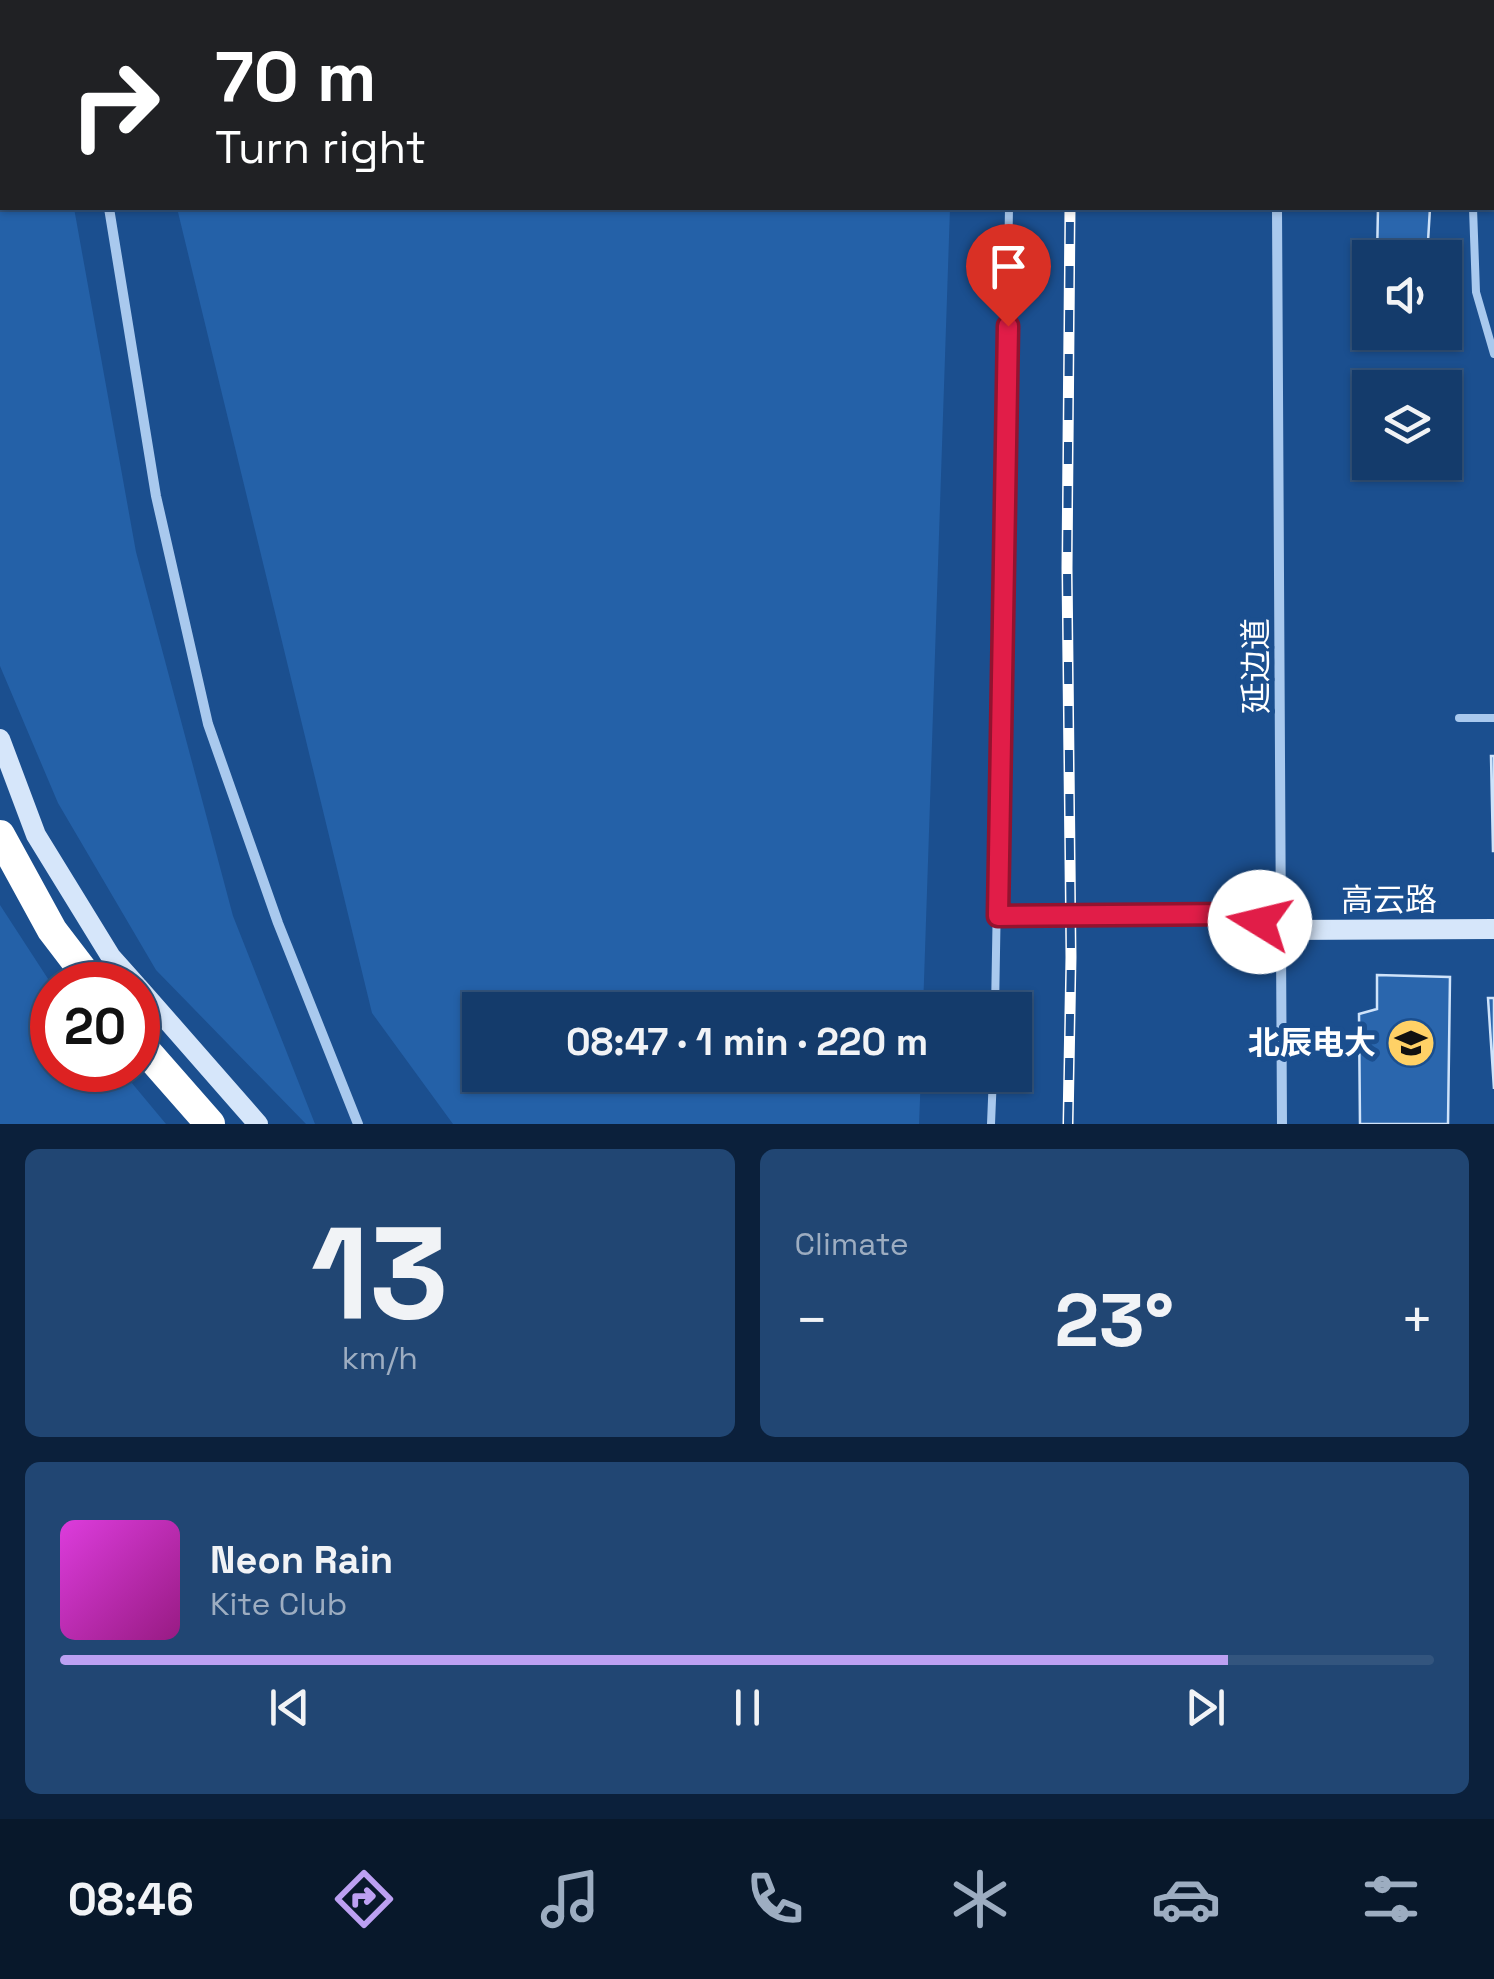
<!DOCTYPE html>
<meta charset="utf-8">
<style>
body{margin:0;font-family:"Space Grotesk","Noto Sans SC",sans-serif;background:#214673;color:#f1f3f6;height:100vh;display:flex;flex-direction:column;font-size:38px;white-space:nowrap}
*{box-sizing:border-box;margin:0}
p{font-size:32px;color:#9dadc1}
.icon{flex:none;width:55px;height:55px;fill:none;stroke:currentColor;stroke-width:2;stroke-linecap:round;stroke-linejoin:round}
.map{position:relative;height:1124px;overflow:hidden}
.panel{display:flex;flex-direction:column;gap:25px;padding:25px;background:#0b203b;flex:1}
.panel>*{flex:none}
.top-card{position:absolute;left:0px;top:0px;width:1495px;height:210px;box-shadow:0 2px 8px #0004,0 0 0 2px #33557e;background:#202124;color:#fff;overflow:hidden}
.fabs{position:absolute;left:1352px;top:240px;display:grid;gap:20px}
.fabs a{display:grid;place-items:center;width:110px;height:110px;border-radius:0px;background:#143b6b;box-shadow:0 2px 8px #0004,0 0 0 2px #33557e;font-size:50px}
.speed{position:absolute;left:30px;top:962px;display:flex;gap:20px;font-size:50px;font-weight:700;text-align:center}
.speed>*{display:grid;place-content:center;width:130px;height:130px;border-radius:50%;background:#143b6b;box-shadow:0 2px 8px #0004,0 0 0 2px #33557e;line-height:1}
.speed .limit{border:15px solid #d22;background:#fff;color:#111}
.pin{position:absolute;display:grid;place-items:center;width:85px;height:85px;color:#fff;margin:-102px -42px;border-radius:50% 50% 50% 0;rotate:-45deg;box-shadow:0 0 10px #0007}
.pin .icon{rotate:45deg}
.me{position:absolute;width:110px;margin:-55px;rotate:279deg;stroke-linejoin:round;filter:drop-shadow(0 0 8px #0008)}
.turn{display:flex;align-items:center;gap:35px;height:210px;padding:0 50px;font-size:45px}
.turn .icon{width:130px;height:130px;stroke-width:2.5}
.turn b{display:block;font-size:70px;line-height:85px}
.big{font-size:75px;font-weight:600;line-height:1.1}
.panel .tile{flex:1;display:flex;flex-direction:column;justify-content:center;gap:15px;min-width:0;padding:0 35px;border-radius:15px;background:#214673}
.panel .dial{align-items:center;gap:0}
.dial b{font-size:130px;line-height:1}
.song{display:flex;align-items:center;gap:30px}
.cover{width:120px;height:120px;border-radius:15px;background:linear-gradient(135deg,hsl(300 70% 55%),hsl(310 70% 35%))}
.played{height:10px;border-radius:5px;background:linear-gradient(90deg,#bca0f2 85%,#33557e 85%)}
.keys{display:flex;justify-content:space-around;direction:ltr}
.heat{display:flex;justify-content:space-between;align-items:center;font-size:55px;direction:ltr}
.panel .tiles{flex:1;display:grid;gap:25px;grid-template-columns:1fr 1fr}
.tile:last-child{grid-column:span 2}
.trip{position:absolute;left:462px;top:992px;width:570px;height:100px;border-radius:0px;background:#143b6b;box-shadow:0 2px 8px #0004,0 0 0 2px #33557e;font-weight:600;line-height:100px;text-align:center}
.menu{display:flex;height:160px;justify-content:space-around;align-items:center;background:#08182b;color:#9dadc1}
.menu .icon{width:70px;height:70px}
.menu .selected{color:#bca0f2}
.menu b{font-size:45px;color:#f1f3f6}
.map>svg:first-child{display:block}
</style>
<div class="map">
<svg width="1494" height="1124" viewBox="0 0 1494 1124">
<rect width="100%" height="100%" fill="#1b4f8f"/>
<g fill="#2461a8">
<path d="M0,0L37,2H2V208H74L136,552L233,916L315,1124H306L156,970L58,803L0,666Z"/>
<path d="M574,0H956L574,2Z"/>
<path d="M177,208H950L923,1010H480V1075H921L919,1124H453L372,1013Z"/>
<path d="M0,905L52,985V1070H121L166,1124H0Z"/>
</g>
<g fill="#2a66ad" stroke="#cfe3fa" stroke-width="2.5">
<path d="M165,0H332L264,2Z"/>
<path d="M1378,208H1430L1427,258H1377Z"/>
<path d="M1491,756H1494V851H1493Z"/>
<path d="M1377,975L1450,977L1448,1124H1360L1359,1014L1377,1009Z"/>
<path d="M1488,998H1494V1089Z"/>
</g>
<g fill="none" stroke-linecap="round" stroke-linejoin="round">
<g stroke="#a9c9ee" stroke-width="8">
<path d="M1466,0V2"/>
<path d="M1012,2V0"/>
<path d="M1473,208L1476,292L1494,354"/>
<path d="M1459,718H1494"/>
<path d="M998,917L1236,914L1281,930"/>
<path d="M995,1010L1009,208"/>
<path d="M991,1124L993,1075"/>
</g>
<g stroke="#a9c9ee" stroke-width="10">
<path d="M72,0L73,2"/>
<path d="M1276,0V2"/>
<path d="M109,208L156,496L208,724L278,923L358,1124"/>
<path d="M1277,208L1282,1124"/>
</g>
<g stroke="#d6e6fa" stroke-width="20">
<path d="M0,739L36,835L111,957L136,985"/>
<path d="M1283,930L1494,929"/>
<path d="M138,987L258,1124"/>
</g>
<g stroke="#fff" stroke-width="30">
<path d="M0,835L52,930L94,985"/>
<path d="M138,1042L210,1124"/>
</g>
<g stroke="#fff" stroke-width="11">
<g id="rail">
<path d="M1072,2V0"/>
<path d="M1068,1124L1071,957L1067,568L1070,208"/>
</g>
</g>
<use href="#rail" stroke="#1b4f8f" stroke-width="8" stroke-dasharray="22" stroke-linecap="butt"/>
</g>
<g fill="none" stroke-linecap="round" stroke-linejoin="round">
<g stroke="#92132f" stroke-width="25">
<path id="route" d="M1008,326L998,916L1236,914L1260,922"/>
</g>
<use href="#route" stroke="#e11d48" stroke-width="18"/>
</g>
<defs>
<g id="school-disc" transform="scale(2.5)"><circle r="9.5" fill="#ffd166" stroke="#1b4f8f"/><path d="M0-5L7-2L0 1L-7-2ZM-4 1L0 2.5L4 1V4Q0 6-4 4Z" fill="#111"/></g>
</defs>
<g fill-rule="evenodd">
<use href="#school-disc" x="1411" y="1043"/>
</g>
<g text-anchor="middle" stroke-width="10" stroke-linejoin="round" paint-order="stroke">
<g font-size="32" fill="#fff" stroke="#1b4f8f">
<text transform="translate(1256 666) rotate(-90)" y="11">延边道</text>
<text x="1389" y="911">高云路</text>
</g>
<g font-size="32" font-weight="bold" fill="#fff" stroke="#1b4f8f" text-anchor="end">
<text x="1376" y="1054">北辰电大</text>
</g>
</g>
</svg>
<div class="fabs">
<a><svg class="icon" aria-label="sound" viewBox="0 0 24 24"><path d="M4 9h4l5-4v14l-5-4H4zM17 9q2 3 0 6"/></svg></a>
<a><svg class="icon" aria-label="layers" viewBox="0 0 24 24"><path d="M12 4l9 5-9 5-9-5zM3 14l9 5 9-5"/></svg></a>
</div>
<div class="speed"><div class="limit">20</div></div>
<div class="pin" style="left:1008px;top:326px;background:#d93025"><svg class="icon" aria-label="arrive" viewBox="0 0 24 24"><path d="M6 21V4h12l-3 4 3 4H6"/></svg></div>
<svg class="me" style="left:1260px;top:922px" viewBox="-20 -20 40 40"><circle r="19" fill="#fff"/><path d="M0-13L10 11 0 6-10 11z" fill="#e11d48"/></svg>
<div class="trip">08:47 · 1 min · 220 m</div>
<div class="top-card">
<div class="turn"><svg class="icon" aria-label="right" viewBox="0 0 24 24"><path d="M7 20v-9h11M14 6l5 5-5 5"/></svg><div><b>70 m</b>Turn right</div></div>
</div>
</div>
<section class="panel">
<div class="tiles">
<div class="tile dial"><b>13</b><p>km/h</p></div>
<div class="tile"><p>Climate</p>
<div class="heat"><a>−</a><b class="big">23°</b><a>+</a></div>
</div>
<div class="tile">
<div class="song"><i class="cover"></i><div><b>Neon Rain</b><p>Kite Club</p></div></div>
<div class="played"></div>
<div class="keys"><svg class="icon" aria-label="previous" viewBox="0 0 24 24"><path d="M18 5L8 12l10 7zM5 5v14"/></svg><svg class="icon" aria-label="pause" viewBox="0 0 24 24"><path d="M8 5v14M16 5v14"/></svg><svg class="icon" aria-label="next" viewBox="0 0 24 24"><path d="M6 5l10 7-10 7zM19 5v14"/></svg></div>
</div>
</div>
</section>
<nav class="menu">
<b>08:46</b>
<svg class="icon selected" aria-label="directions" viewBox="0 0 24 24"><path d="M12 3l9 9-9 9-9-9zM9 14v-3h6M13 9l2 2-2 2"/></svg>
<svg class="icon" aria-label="music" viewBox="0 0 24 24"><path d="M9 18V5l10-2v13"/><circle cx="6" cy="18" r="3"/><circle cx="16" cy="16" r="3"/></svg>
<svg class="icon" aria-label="phone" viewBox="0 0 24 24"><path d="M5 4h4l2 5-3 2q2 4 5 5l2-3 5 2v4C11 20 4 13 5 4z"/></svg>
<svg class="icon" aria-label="climate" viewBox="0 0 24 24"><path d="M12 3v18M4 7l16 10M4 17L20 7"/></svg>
<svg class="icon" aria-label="car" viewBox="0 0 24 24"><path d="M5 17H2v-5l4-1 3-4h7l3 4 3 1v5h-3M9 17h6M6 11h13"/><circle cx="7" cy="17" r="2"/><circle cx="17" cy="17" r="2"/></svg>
<svg class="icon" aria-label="filters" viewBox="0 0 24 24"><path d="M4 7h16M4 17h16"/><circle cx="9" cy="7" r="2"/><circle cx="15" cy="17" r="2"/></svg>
</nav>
